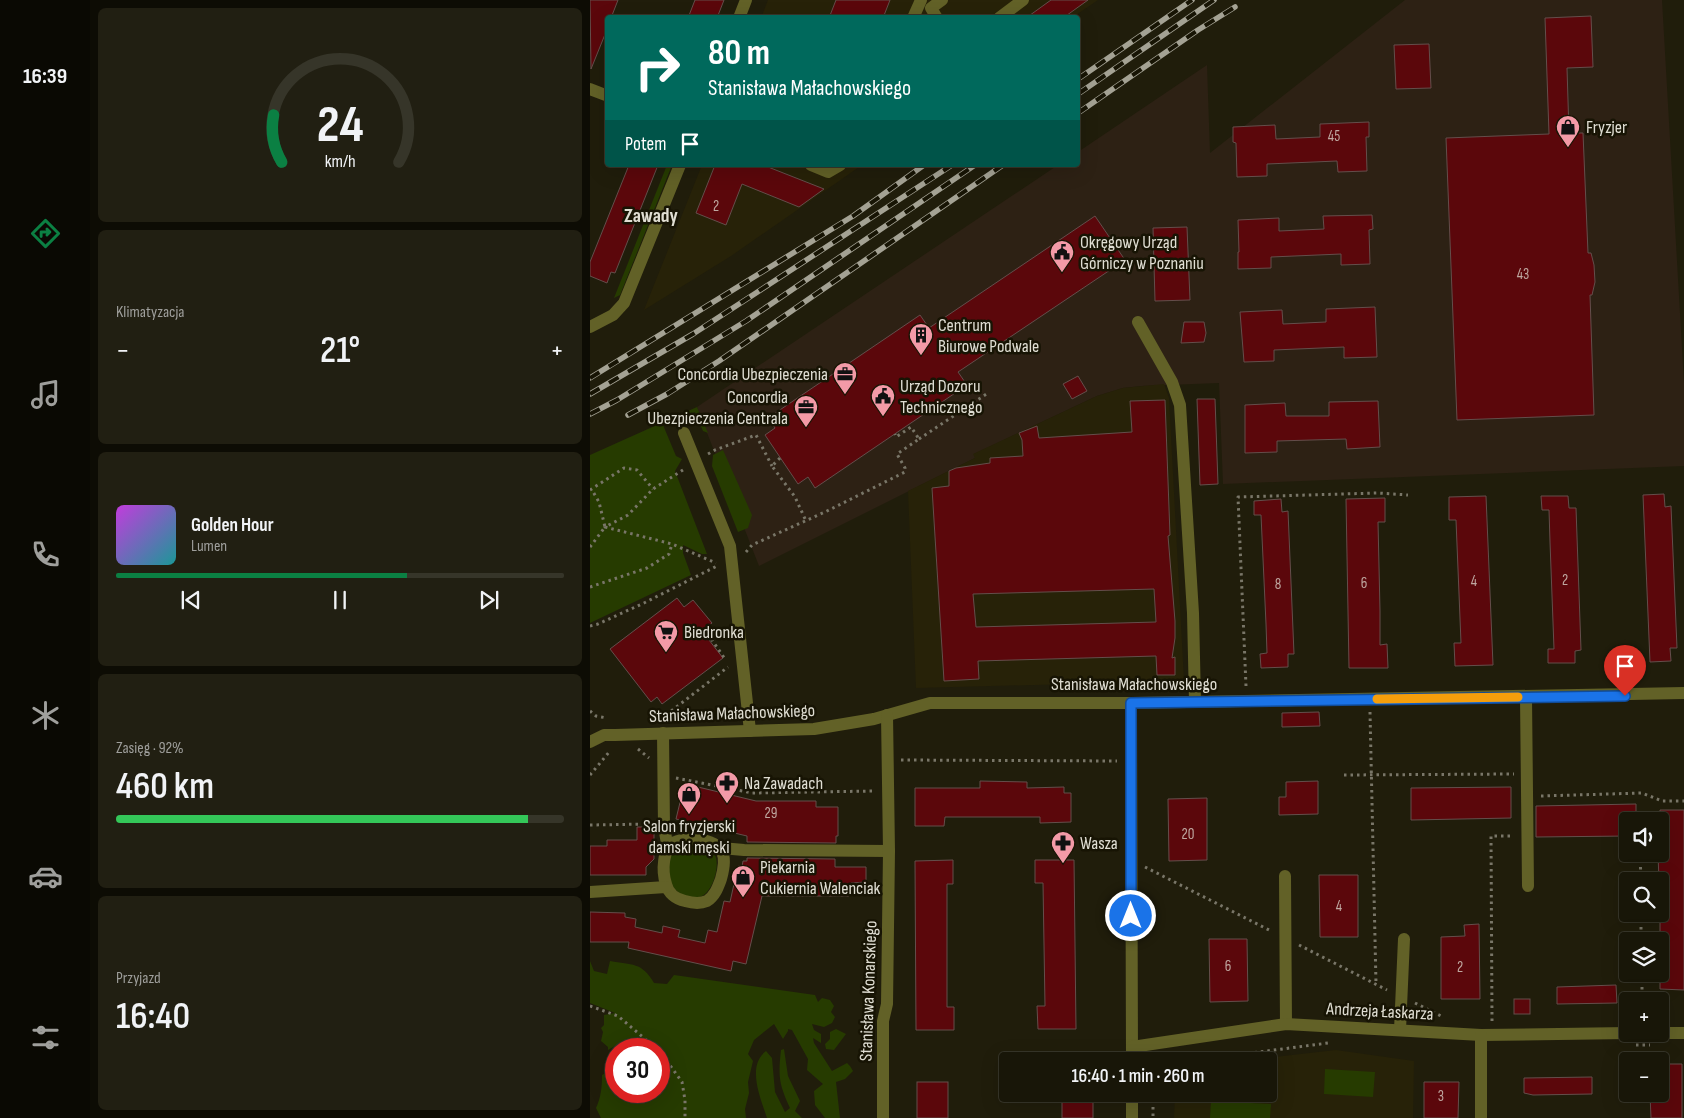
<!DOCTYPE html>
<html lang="pl">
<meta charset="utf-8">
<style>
body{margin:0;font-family:"Sofia Sans Condensed",sans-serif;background:#211f12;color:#f1f3f6;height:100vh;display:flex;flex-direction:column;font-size:19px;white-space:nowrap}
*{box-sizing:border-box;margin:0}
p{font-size:16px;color:#9f9f9c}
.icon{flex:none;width:28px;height:28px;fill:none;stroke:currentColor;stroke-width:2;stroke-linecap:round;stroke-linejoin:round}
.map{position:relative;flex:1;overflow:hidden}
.side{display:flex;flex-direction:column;gap:8px;padding:8px;background:#0d0c04;width:500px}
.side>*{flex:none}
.guide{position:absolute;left:15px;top:15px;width:475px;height:152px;border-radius:5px;box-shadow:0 5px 20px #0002,0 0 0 1px #363529;background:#00695c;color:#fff;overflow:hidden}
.fabs{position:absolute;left:1029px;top:812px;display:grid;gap:10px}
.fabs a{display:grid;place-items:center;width:50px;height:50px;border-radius:5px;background:#181608;box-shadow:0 5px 20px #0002,0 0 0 1px #363529;font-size:25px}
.speed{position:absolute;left:15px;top:1038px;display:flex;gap:10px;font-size:25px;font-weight:700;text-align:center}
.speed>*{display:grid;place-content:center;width:65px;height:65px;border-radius:50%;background:#181608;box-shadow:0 5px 20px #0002,0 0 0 1px #363529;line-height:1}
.speed .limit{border:8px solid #d22;background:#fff;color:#111}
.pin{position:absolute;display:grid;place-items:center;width:42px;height:42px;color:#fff;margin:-51px -21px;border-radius:50% 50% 50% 0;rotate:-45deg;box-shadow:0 0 5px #0007}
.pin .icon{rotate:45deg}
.me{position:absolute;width:55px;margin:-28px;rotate:0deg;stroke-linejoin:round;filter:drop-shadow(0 0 4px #0008)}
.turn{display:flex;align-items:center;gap:18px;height:105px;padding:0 20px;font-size:22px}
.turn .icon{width:65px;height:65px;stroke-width:2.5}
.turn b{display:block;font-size:35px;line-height:42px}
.then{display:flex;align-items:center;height:48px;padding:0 20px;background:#0003;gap:10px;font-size:19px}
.big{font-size:38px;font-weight:600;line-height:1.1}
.side .widget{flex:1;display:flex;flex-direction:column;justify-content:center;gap:8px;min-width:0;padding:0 18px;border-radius:8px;background:#211f12}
.side .dial{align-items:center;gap:0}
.dial svg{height:130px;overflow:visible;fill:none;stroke:#363529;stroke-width:7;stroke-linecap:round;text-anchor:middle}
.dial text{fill:#f1f3f6;stroke:none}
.song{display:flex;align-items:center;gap:15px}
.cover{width:60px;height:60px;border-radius:8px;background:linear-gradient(135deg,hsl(290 70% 55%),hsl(180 70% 35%))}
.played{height:5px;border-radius:2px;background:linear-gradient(90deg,#0b8043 65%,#363529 65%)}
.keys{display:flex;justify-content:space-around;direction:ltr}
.heat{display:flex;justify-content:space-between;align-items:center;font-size:28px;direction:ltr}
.charge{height:8px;border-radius:4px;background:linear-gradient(90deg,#34c759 92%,#363529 0)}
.trip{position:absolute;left:409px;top:1052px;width:278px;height:50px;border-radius:5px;background:#181608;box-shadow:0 5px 20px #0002,0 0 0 1px #363529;font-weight:600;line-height:50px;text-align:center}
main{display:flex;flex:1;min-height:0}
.dock{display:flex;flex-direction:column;width:90px;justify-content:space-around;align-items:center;background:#0a0903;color:#9f9f9c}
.dock .icon{width:35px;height:35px}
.dock .on{color:#0b8043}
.dock b{font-size:22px;color:#f1f3f6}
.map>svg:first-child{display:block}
</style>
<main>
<nav class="dock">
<b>16:39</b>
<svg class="icon on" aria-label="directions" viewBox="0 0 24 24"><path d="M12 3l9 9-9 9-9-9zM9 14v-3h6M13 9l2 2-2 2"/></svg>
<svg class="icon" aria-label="music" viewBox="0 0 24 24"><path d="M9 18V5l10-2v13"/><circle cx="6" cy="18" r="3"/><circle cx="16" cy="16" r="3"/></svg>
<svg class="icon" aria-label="phone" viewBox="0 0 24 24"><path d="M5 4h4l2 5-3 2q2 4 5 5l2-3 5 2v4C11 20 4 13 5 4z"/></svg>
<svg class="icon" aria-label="climate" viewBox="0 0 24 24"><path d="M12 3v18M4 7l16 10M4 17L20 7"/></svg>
<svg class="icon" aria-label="car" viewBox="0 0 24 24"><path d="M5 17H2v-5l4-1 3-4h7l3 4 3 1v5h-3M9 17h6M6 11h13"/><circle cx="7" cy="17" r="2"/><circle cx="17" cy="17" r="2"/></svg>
<svg class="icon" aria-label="filters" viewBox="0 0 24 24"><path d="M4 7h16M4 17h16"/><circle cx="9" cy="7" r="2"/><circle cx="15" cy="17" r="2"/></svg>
</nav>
<section class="side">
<div class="widget dial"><svg viewBox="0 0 100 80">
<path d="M14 69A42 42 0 1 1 86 69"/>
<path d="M14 69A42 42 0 0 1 9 40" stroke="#0b8043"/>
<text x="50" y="56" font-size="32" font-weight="700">24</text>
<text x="50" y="72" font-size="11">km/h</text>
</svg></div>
<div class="widget"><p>Klimatyzacja</p>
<div class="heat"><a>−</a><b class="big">21°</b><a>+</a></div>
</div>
<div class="widget">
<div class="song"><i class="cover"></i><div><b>Golden Hour</b><p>Lumen</p></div></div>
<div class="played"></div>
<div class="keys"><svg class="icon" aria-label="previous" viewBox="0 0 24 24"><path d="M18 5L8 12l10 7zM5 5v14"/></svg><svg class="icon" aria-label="pause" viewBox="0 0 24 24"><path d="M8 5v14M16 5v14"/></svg><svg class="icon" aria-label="next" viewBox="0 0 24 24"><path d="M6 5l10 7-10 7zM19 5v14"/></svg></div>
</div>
<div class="widget"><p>Zasięg · 92%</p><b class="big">460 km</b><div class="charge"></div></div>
<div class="widget"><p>Przyjazd</p><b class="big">16:40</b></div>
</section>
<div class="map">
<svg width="1094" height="1118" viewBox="0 0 1094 1118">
<rect width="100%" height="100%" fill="#201d0b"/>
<path fill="#2d2114" d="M815,0H1072L1094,383V466L633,484L629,383L552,386L533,388L507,396L384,454L385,458L169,566L107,407L468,165H488V152L617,65L620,153Z"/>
<g fill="#272208">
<path d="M178,0H508L483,17L171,18Z"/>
<path d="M112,165H272L141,256L54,310Z"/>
<path d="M574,384L579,398L594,681L326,688L318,491L385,458L383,454L507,396L533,388Z"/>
<path d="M746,1050L824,1061L823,1118H584L585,1094H678V1061H648Z"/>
</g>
<g fill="#263b00">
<path d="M77,165H82L30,295L24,298Z"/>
<path d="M107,407L118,433L113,431L105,412L73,425L86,456L92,459L85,471L117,554H112L93,545V553L101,575L0,623V455Z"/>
<path d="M133,450L162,515L158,528L148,532L122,466L123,455Z"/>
<path d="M93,847C101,847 114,845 120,849C133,857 125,886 115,894C111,898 106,897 101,897C93,896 86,892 82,885C77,875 79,860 83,851Z"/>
<path d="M0,961L4,971L17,974L20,961C42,965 52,962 64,983L77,984L84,975L225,995L228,1002L232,998L240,1000L244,1006L241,1012L245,1017L242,1023L234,1027L222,1024L224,1030L231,1034V1043L223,1038L224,1043L242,1071L257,1063L260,1066L263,1071L255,1079L246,1082L250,1118H235L225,1105L224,1091L233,1084L217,1070L218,1059L202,1030L198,1029V1031L193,1039L184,1024L164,1040L158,1054L163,1061L158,1082L159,1093L155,1109L156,1118H11L6,1108C11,1097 12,1087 12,1075L21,1070L26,1073V1091H69V1049H26V1053L25,1046L18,1050V1047L11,1041L13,1032L11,1028L14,1025V1015L25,1013L0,1003Z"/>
<path d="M246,1029L256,1034L244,1050L236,1049L235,1044L240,1039V1032Z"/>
<path d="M194,1049L198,1076L210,1101L205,1111L212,1118H177C171,1099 156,1066 176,1051L182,1058L185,1092L195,1112L200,1108C189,1084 188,1077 191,1050Z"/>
<path d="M735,1069L785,1072L783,1097L734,1094Z"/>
<path d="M621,1101L681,1104L680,1118H620Z"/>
</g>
<g fill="#5b070b" stroke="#644e4b" fill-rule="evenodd">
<path d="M0,0H28L21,18H18V27L1,69Z"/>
<path d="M105,0H134L127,18H98Z"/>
<path d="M246,0H300L293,18H239Z"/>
<path d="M461,0H498L473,18H436Z"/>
<path d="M1001,16L1003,67L977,68L979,133H993L998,253H1001L1004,265L1005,282L1002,295H1000L1004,415L867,420L856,138L959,134L955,18Z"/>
<path d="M839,44L841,88L806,89L804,45Z"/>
<path d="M779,122V137H776L777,171L748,172L747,161L677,164V176L647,177L646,143L643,142V127L685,125L686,139L730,137V124Z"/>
<path d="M39,165H68L25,273L21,272L17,283L0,276V262Z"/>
<path d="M125,165H173L234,189L209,207L152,184L136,225L106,213Z"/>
<path d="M782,215L783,229L779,230L780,264L751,265V254L681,257V268L648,269V252H649L648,220L689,218V231L734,229L733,216Z"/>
<path d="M505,216L535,260L368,372L377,385L225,488L218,477L208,484L175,435L185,428L178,418L330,315L339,328Z"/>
<path d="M597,227L600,300L565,301L563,228Z"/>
<path d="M785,307L787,357L754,358V347L684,350V361L654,362L650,312L692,310L693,324L736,322V309Z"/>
<path d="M594,322H614L616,333L614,342L591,343Z"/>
<path d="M488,376L497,391L482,399L473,384Z"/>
<path d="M607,399H625L628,484L610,485Z"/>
<path d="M575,400L580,535L578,536L585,621V638L582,658L585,657V675H567L566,656L388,661L389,679L354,681L342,488L359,486V471L366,468L400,463V458L433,456L432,440L429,433L447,426L449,438L542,432L540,401ZM564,589L566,622L386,627L383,594Z"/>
<path d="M788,401L790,447L757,449L756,439L687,441V452L655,453V405L695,403L696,416H739V402Z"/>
<path d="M1074,494L1075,507L1081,506L1087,648H1080L1081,661L1060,662L1053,495Z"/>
<path d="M896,496L903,665L865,666L864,643H871L866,520H859V497Z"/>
<path d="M951,496H978L979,508H986L991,650L985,651V663H958V649H964L960,542L959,510H952Z"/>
<path d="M795,498V522H788L790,611V645L797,644L798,668H759L756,499Z"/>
<path d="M691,499L692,512L698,511L704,654H698V667L671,668L670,654L677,653L676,624L671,515H664V501Z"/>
<path d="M87,598L94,607L103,600L122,623L112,631L133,658L72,704L67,697L61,702L20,649Z"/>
<path d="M729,712L730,726L692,727V713Z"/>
<path d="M390,781L437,782V788L474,787V793H481V822L450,823V817H355L354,826H325V788H390Z"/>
<path d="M728,781V814L689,815V797H696V782Z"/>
<path d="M108,787L166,801H226V807H248V836H246V843L157,842V836L86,819L93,790L107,793Z"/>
<path d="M921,787V818L821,820V788Z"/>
<path d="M617,798V860L579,861L578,799Z"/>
<path d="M1046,804V821H1038V836L946,837V806Z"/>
<path d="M1070,810H1094V990L1070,989V881H1069L1068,854H1070Z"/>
<path d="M47,827H64V859L56,867V875H0V846H17V840H47Z"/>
<path d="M157,858L245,859V867H276V882L261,883L259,896H172L156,964L143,961L141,971L38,948L39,942H0V912L35,913V917L46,919L45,927L72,933L73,926L90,930L88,937L115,943L118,930L127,932L134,901L140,902L148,866L152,867L153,861H157Z"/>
<path d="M363,860V884H357V1007H364V1030H326L325,861Z"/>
<path d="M445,860H484L486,1029H448L447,1006H455L453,883H445Z"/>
<path d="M729,875H768V937H730Z"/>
<path d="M889,924L890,999H851V937L875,936L874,925Z"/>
<path d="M619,939H657L658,1001L620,1002Z"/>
<path d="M1026,985L1027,1003L967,1004V987Z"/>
<rect x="924" y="999" width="16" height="15"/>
<path d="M1070,1064H1092V1118H1061L1060,1094H1070Z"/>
<path d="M1002,1077V1094L943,1095L934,1093V1078Z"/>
<rect x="327" y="1082" width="31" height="36"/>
<path d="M834,1082H869L868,1118H834Z"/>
<rect x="472" y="1094" width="31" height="24"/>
</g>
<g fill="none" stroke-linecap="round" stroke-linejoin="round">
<g stroke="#797668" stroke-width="3" stroke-dasharray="2.5 4" stroke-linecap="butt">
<path d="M329,439L398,393"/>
<path d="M118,454L125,450L166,435L182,466"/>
<path d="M190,458L182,466L205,497L216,521"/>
<path d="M93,470L63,489L38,515L15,527L82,544L126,563"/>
<path d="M0,490L34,468L47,470L63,489"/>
<path d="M0,547L15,527L9,502L2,490"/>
<path d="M156,552L162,545L235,512L315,472V468L307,454L329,439L321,427L306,437L305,434"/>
<path d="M0,587L57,568L79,554L82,544"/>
<path d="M0,626L8,624L54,603L129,565"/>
<path d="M117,627L120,637L135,659"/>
<path d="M656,686L648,497L788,493L818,495"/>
<path d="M0,711L6,716L17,718"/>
<path d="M780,712L786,984"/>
<path d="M71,719L138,667"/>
<path d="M48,749L59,758"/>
<path d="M311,760L527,761"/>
<path d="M0,775L20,751"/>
<path d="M754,775L924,774"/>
<path d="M86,778L162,793L284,791"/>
<path d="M951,796L1052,793L1072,801H1094"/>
<path d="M0,825L59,824"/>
<path d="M1050,854L1051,881"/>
<path d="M555,867L681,931"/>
<path d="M1051,914V941"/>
<path d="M709,945L797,990"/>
<path d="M1052,974V1001"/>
<path d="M825,1003L853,1017"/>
<path d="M0,1006L28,1016L67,1049"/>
<path d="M902,1021L901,836H922"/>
<path d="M1046,1045H1060"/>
<path d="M69,1050L92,1082L95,1100V1118"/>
<path d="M600,1061L738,1043"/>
<path d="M563,1094V1118"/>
</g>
<g stroke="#626127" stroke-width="12">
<path d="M149,18L156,0"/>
<path d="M323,18L331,0"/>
<path d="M347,18L341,8L352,0"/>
<path d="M409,18L433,0"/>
<path d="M0,89L18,96"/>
<path d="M221,165L238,172L250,165"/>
<path d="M548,322L582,382L590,405L603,613L605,701"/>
<path d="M0,327L23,315L34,303L90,165"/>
<path d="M94,433L140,546L160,731"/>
<path d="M936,697L938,886"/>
<path d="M541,703L542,1061"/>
<path d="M73,733L74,827L78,849"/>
<path d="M0,742L14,735H25L224,729L284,719L340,703H541L1094,693"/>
<path d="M107,839C134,843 138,854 131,879C128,887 125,896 117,901C110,904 102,903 95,901C86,899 78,893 76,884C72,872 72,848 85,842C91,839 100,840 107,839Z"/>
<path d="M131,848L154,850L299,851"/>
<path d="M695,876L696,1024"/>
<path d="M0,892L76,887"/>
<path d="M810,1030L814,939"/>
<path d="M1070,1033H1094"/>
<path d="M542,1047L696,1024L891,1035L1038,1033"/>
<path d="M542,1094V1118"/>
<path d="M293,1118V1021L297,1004L299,851L297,715"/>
<path d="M891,1118V1035"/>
</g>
<g stroke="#a4a294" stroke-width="5.5">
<g id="rail">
<path d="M488,79L602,0"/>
<path d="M488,94L624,0"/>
<path d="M488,113L608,30L645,7"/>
<path d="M0,378L263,216L334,165"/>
<path d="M0,394L103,334L362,165"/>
<path d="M0,414L27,400L156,321L385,165"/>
<path d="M38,415L77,394L129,361L413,165"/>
</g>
</g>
<use href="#rail" stroke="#171404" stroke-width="4" stroke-dasharray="11" stroke-linecap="butt"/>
</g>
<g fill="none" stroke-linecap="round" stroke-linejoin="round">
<g stroke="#114b97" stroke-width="12">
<path id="route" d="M541,916V703L1035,696"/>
</g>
<use href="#route" stroke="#1a73e8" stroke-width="9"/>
<path stroke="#f59e0b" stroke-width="9" d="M787,699L928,697"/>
</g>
<defs>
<g id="shop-pin" transform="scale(1.25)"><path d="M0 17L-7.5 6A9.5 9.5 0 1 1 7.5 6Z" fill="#f39aa7" stroke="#171404"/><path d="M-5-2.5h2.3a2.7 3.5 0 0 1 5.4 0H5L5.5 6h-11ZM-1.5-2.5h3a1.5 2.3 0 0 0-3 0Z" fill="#111"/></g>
<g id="civic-pin" transform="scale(1.25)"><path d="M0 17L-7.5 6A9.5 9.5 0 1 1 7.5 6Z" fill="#f39aa7" stroke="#171404"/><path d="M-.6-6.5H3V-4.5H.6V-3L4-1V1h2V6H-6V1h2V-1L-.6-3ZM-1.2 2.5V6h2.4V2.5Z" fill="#111"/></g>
<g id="building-pin" transform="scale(1.25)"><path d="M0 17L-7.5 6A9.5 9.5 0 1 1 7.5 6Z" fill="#f39aa7" stroke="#171404"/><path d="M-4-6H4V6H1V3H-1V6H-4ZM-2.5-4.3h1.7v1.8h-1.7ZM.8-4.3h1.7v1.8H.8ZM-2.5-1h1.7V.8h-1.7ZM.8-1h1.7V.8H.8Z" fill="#111"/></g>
<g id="office-pin" transform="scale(1.25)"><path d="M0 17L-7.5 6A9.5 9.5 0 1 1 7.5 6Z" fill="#f39aa7" stroke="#171404"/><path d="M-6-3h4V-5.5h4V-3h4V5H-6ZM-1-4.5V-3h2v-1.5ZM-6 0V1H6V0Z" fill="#111"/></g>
<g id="supermarket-pin" transform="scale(1.25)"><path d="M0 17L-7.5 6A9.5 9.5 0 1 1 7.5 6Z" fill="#f39aa7" stroke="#171404"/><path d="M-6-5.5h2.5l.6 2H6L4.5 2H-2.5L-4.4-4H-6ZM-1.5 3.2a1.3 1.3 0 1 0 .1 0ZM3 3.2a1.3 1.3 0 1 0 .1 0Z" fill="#111"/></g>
<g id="pharmacy-pin" transform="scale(1.25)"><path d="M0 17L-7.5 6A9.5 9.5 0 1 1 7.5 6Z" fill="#f39aa7" stroke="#171404"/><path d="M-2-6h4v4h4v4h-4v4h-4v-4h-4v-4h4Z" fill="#111"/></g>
</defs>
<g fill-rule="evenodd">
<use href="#shop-pin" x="978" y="127"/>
<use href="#civic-pin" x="472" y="252"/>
<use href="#building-pin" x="331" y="335"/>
<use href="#office-pin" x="255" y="374"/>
<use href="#civic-pin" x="293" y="396"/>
<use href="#office-pin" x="216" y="407"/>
<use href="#supermarket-pin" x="76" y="632"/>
<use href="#pharmacy-pin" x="137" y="783"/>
<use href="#shop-pin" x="99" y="794"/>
<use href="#pharmacy-pin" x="473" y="843"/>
<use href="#shop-pin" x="153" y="877"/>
</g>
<g text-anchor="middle" stroke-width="5" stroke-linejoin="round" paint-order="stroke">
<g font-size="15" fill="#bfa8a1">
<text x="744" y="141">45</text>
<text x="126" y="211">2</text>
<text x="933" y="279">43</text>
<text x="975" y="585">2</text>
<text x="884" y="586">4</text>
<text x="774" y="588">6</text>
<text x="688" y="589">8</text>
<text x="181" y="818">29</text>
<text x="598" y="839">20</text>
<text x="749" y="911">4</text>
<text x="638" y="971">6</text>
<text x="870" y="972">2</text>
<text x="851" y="1101">3</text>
</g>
<g font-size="18" fill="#e0ded3" stroke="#171404" text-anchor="start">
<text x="996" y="133">Fryzjer</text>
<text x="490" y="248">Okręgowy Urząd<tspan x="490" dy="21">Górniczy w Poznaniu</tspan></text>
<text x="348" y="331">Centrum<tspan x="348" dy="21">Biurowe Podwale</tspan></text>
<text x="238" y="380" text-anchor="end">Concordia Ubezpieczenia</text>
<text x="310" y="392">Urząd Dozoru<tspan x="310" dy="21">Technicznego</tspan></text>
<text x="198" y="403" text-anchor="end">Concordia<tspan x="198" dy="21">Ubezpieczenia Centrala</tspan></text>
<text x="94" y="638">Biedronka</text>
<text x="154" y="789">Na Zawadach</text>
<text x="99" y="832" text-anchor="middle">Salon fryzjerski<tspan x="99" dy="21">damski męski</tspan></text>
<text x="490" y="849">Wasza</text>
<text x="170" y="873">Piekarnia<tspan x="170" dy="21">Cukiernia Walenciak</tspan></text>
</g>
<g font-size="18" fill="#e0ded3" stroke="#171404">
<text x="544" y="690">Stanisława Małachowskiego</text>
<text transform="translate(142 713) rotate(-2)" y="6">Stanisława Małachowskiego</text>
<text transform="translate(278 991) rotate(-88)" y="6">Stanisława Konarskiego</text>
<text transform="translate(790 1011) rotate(3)" y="6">Andrzeja Łaskarza</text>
</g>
<g font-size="20" font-weight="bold" fill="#e0ded3" stroke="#171404">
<text x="61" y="222">Zawady</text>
</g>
</g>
</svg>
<div class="fabs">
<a><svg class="icon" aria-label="sound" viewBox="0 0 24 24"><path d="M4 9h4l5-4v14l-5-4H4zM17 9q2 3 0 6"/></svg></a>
<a><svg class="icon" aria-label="search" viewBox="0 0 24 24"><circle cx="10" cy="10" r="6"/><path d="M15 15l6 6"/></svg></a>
<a><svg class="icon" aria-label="layers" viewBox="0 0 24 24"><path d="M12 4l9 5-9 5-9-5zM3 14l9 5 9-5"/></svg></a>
<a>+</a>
<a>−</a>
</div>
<div class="speed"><div class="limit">30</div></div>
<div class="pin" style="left:1035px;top:696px;background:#d93025"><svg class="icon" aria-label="arrive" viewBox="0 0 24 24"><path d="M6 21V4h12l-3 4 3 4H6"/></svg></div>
<svg class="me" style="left:541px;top:916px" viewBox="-20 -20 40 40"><circle r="17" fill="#1a73e8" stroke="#fff" stroke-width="3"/><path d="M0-11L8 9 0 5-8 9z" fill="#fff"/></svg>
<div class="trip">16:40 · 1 min · 260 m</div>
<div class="guide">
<div class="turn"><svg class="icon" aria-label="right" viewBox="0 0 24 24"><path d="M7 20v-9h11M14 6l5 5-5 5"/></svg><div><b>80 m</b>Stanisława Małachowskiego</div></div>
<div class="then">Potem<svg class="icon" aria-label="arrive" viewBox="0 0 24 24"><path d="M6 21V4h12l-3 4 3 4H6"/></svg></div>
</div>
</div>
</main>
